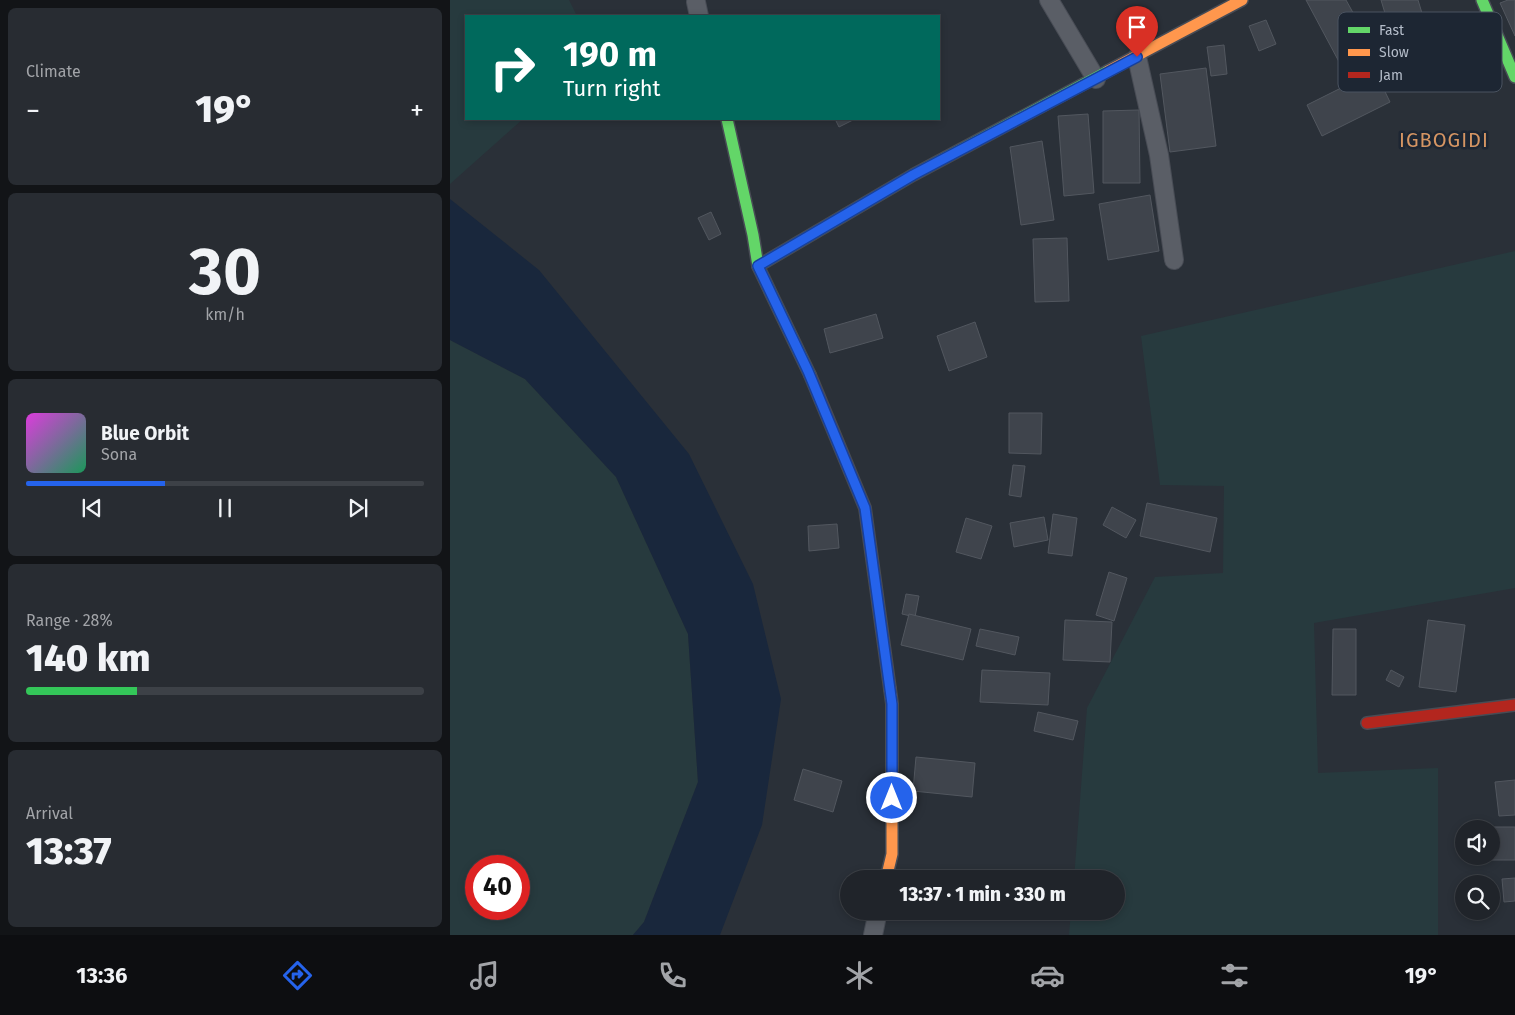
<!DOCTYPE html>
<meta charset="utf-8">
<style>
body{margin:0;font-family:"Fira Sans",sans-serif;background:#282c32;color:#f1f3f6;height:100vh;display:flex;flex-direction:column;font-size:19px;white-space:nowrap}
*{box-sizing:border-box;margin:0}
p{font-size:16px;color:#a2a4a8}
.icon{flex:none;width:28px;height:28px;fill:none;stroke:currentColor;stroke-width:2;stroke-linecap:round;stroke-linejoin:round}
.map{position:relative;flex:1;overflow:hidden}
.panel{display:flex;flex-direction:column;gap:8px;padding:8px;background:#121417;width:450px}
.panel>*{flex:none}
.top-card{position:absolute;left:15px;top:15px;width:475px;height:105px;border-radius:0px;box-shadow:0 2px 8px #0003,0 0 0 1px #3d4147;background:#00695c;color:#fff;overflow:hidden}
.controls{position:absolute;left:1005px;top:820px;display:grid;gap:10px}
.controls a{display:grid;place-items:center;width:45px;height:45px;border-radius:50%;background:#20242a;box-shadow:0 2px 8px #0003,0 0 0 1px #3d4147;font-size:25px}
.speed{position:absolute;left:15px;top:855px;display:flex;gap:10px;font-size:25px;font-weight:700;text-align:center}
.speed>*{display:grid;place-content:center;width:65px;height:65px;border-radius:50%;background:#20242a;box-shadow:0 2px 8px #0003,0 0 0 1px #3d4147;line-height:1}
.speed .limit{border:8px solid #d22;background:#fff;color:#111}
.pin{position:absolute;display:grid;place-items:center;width:42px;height:42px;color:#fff;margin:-51px -21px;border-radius:50% 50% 50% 0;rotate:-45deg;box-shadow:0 0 5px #0007}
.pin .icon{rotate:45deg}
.me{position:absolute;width:55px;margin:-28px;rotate:0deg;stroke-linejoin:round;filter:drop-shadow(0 0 4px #0008)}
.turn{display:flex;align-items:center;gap:18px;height:105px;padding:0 15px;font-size:22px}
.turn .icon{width:65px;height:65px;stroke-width:2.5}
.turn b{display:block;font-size:35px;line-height:42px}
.big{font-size:38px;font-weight:800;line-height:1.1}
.panel .widget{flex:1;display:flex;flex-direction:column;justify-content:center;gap:8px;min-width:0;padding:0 18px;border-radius:8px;background:#282c32}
.panel .dial{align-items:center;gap:0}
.dial b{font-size:65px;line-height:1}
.song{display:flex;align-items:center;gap:15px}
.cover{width:60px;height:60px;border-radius:8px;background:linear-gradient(135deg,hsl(300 70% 55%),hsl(150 70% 35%))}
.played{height:5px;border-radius:2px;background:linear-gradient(90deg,#2563eb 35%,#3d4147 35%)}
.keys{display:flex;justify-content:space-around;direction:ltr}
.heat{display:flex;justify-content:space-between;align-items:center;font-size:28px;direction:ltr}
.charge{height:8px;border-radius:4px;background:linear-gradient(90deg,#34c759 28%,#3d4147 0)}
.trip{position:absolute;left:390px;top:870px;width:285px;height:50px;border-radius:25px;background:#20242a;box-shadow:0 2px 8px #0003,0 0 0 1px #3d4147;font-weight:800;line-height:50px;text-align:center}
.tab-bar{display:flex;height:80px;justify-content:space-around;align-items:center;background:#0d0e11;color:#a2a4a8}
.tab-bar .icon{width:35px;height:35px}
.tab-bar .on{color:#2563eb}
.tab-bar b{font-size:22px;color:#f1f3f6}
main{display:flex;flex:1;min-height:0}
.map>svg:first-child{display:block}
</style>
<main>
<section class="panel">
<div class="widget"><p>Climate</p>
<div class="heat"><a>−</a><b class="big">19°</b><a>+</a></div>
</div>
<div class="widget dial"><b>30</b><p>km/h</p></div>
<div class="widget">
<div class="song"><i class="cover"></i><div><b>Blue Orbit</b><p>Sona</p></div></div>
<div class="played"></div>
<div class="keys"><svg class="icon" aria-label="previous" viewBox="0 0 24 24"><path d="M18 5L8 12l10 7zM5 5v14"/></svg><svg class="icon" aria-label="pause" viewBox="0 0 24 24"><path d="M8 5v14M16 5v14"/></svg><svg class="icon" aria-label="next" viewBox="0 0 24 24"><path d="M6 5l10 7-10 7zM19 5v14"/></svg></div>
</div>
<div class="widget"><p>Range · 28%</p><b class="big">140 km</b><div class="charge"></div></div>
<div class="widget"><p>Arrival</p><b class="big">13:37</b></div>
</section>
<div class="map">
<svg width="1065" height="935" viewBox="0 0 1065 935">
<rect width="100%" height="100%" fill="#2a3038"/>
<g fill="#273a3e" fill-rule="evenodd">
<path d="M0,0H119L127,16H16V119H73L0,184Z"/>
<path d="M1065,251V588L864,623L868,773L988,768V935H619L621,911H666V879H624L637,708L705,577L773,573L774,486L710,485L691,336Z"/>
<path d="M0,340L75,379L166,477L238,634L248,782L194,922L183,935H0ZM26,866H69V909H26Z"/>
</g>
<path fill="#19273c" d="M0,199L89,270L239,454L303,584L331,699L312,825L270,935H183L194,922L248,782L238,634L166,477L75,379L0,340Z"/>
<g fill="#3f444c" stroke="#52575f">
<path d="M856,0H896L927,56L895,73Z"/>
<path d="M931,0H968L975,23L941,33Z"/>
<path d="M1058,0H1065V36L1050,3Z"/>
<path d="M816,20L826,44L809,51L799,26Z"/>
<path d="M774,45L777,74L761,76L757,47Z"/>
<path d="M756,68L766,146L720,152L710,74Z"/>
<path d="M925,71L940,102L872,136L857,105Z"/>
<path d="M689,110L690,183H653V111Z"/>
<path d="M638,114L644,193L614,196L608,116Z"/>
<path d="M385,119H405L389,127Z"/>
<path d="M592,141L604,220L571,225L560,147Z"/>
<path d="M700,195L709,251L658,260L649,204Z"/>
<path d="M261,212L271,234L259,240L248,218Z"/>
<path d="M617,238L619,301L585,302L583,239Z"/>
<path d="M426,314L433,338L380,353L374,329Z"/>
<path d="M525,322L537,357L499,371L487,336Z"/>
<path d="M559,413H592L591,454L559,453Z"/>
<path d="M563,465L575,466L571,497L559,495Z"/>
<path d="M697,503L767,518L760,552L690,536Z"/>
<path d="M662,507L686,520L676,538L653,525Z"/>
<path d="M603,514L627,518L622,556L598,553Z"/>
<path d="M594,517L598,540L564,547L560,523Z"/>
<path d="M516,518L542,526L531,559L506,552Z"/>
<path d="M387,524L389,548L359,551L358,526Z"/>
<path d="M659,572L677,578L664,621L646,615Z"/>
<path d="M456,594L469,596L465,617L452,614Z"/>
<path d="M459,614L521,629L513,660L451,645Z"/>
<path d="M615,620L662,622L660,662L613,660Z"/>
<path d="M978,620L1015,625L1006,692L969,687Z"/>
<path d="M530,629L569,637L565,655L526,646Z"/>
<path d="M883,629H906V695H882Z"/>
<path d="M532,670L600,673L598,705L530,702Z"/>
<path d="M941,670L954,677L949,687L936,680Z"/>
<path d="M588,712L628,721L623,740L584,731Z"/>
<path d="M466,757L525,763L522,797L463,791Z"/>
<path d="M353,769L392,781L383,812L344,800Z"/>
<path d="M1065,780V815L1049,816L1045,782Z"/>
<path d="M1037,827H1065V860H1038V856H1041V829Z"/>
<path d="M450,873L475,879H449Z"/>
<path d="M494,876L543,879H494Z"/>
<path d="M1065,878V901L1054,902L1052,879Z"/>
</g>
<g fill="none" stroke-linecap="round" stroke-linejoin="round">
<g stroke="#484c55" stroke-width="20">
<g id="street">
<path d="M599,0L646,79"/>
<path d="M246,2L249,16"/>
<path d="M687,57L709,155L724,260"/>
<path d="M423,935L428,911"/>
</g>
</g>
<g stroke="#484c55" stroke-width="14">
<g id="fast">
<path d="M1032,0L1065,77"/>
<path d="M277,119L303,235L308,266L360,375"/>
<path d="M308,266L463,175L658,71"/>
</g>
</g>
<g stroke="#484c55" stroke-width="14">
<g id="slow">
<path d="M658,71L792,0"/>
<path d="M436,879L442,854V704L440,689"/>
</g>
</g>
<g stroke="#484c55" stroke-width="14">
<g id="jam">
<path d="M360,375L415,508L440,689"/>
<path d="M917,723L1065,705"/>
</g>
</g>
<use href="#street" stroke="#5a5e66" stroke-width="18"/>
<use href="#fast" stroke="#63d668" stroke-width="11"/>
<use href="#slow" stroke="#ff974d" stroke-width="11"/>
<use href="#jam" stroke="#b3261e" stroke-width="11"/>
</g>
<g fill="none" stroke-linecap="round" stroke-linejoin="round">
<g stroke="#184099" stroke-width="12">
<path id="route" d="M442,798V704L415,508L358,371L308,266L463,175L687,57"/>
</g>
<use href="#route" stroke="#2563eb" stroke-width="9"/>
</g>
<g text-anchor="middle" stroke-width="5" stroke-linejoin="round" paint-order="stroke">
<g font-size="20" letter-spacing="1" fill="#d59563" stroke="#1d2633">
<text x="994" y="147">IGBOGIDI</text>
</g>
</g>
<rect x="888" y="12" width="164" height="80" rx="8" fill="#1d2633" stroke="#4a5360" stroke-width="1"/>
<rect x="898" y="27" width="22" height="6" fill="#63d668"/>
<rect x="898" y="49" width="22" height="7" fill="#ff974d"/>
<rect x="898" y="72" width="22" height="6" fill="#b3261e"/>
<g font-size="14" fill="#b4bcc9">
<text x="929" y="35">Fast</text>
<text x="929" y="57">Slow</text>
<text x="929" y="80">Jam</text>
</g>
</svg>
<div class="controls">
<a><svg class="icon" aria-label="sound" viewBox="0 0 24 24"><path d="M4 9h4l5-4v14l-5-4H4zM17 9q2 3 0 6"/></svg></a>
<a><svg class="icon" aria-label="search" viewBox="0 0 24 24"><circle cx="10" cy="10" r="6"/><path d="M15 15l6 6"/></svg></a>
</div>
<div class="speed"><div class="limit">40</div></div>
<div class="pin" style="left:687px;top:57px;background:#d93025"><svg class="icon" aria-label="arrive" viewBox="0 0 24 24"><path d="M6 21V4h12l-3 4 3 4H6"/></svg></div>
<svg class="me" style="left:442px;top:798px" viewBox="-20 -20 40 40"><circle r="17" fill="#2563eb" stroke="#fff" stroke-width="3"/><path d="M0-11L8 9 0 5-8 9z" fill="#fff"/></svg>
<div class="trip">13:37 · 1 min · 330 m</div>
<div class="top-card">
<div class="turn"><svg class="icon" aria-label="right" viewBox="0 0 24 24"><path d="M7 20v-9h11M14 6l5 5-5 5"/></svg><div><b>190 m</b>Turn right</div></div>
</div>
</div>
</main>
<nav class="tab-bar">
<b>13:36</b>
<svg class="icon on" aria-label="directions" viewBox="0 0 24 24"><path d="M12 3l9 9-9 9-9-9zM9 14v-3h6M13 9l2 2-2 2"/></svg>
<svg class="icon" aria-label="music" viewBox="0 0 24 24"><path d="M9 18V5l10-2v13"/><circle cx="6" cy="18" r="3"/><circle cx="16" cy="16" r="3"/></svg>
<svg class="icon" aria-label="phone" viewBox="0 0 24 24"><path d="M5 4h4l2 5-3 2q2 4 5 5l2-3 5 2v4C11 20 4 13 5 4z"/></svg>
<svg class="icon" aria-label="climate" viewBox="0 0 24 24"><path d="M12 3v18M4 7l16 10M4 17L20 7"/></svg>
<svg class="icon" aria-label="car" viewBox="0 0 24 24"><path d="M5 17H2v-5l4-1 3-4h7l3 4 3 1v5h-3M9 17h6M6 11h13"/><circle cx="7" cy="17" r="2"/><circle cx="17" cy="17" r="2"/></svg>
<svg class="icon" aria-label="filters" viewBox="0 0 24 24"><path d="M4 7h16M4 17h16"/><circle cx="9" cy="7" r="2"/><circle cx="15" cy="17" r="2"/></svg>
<b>19°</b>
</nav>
